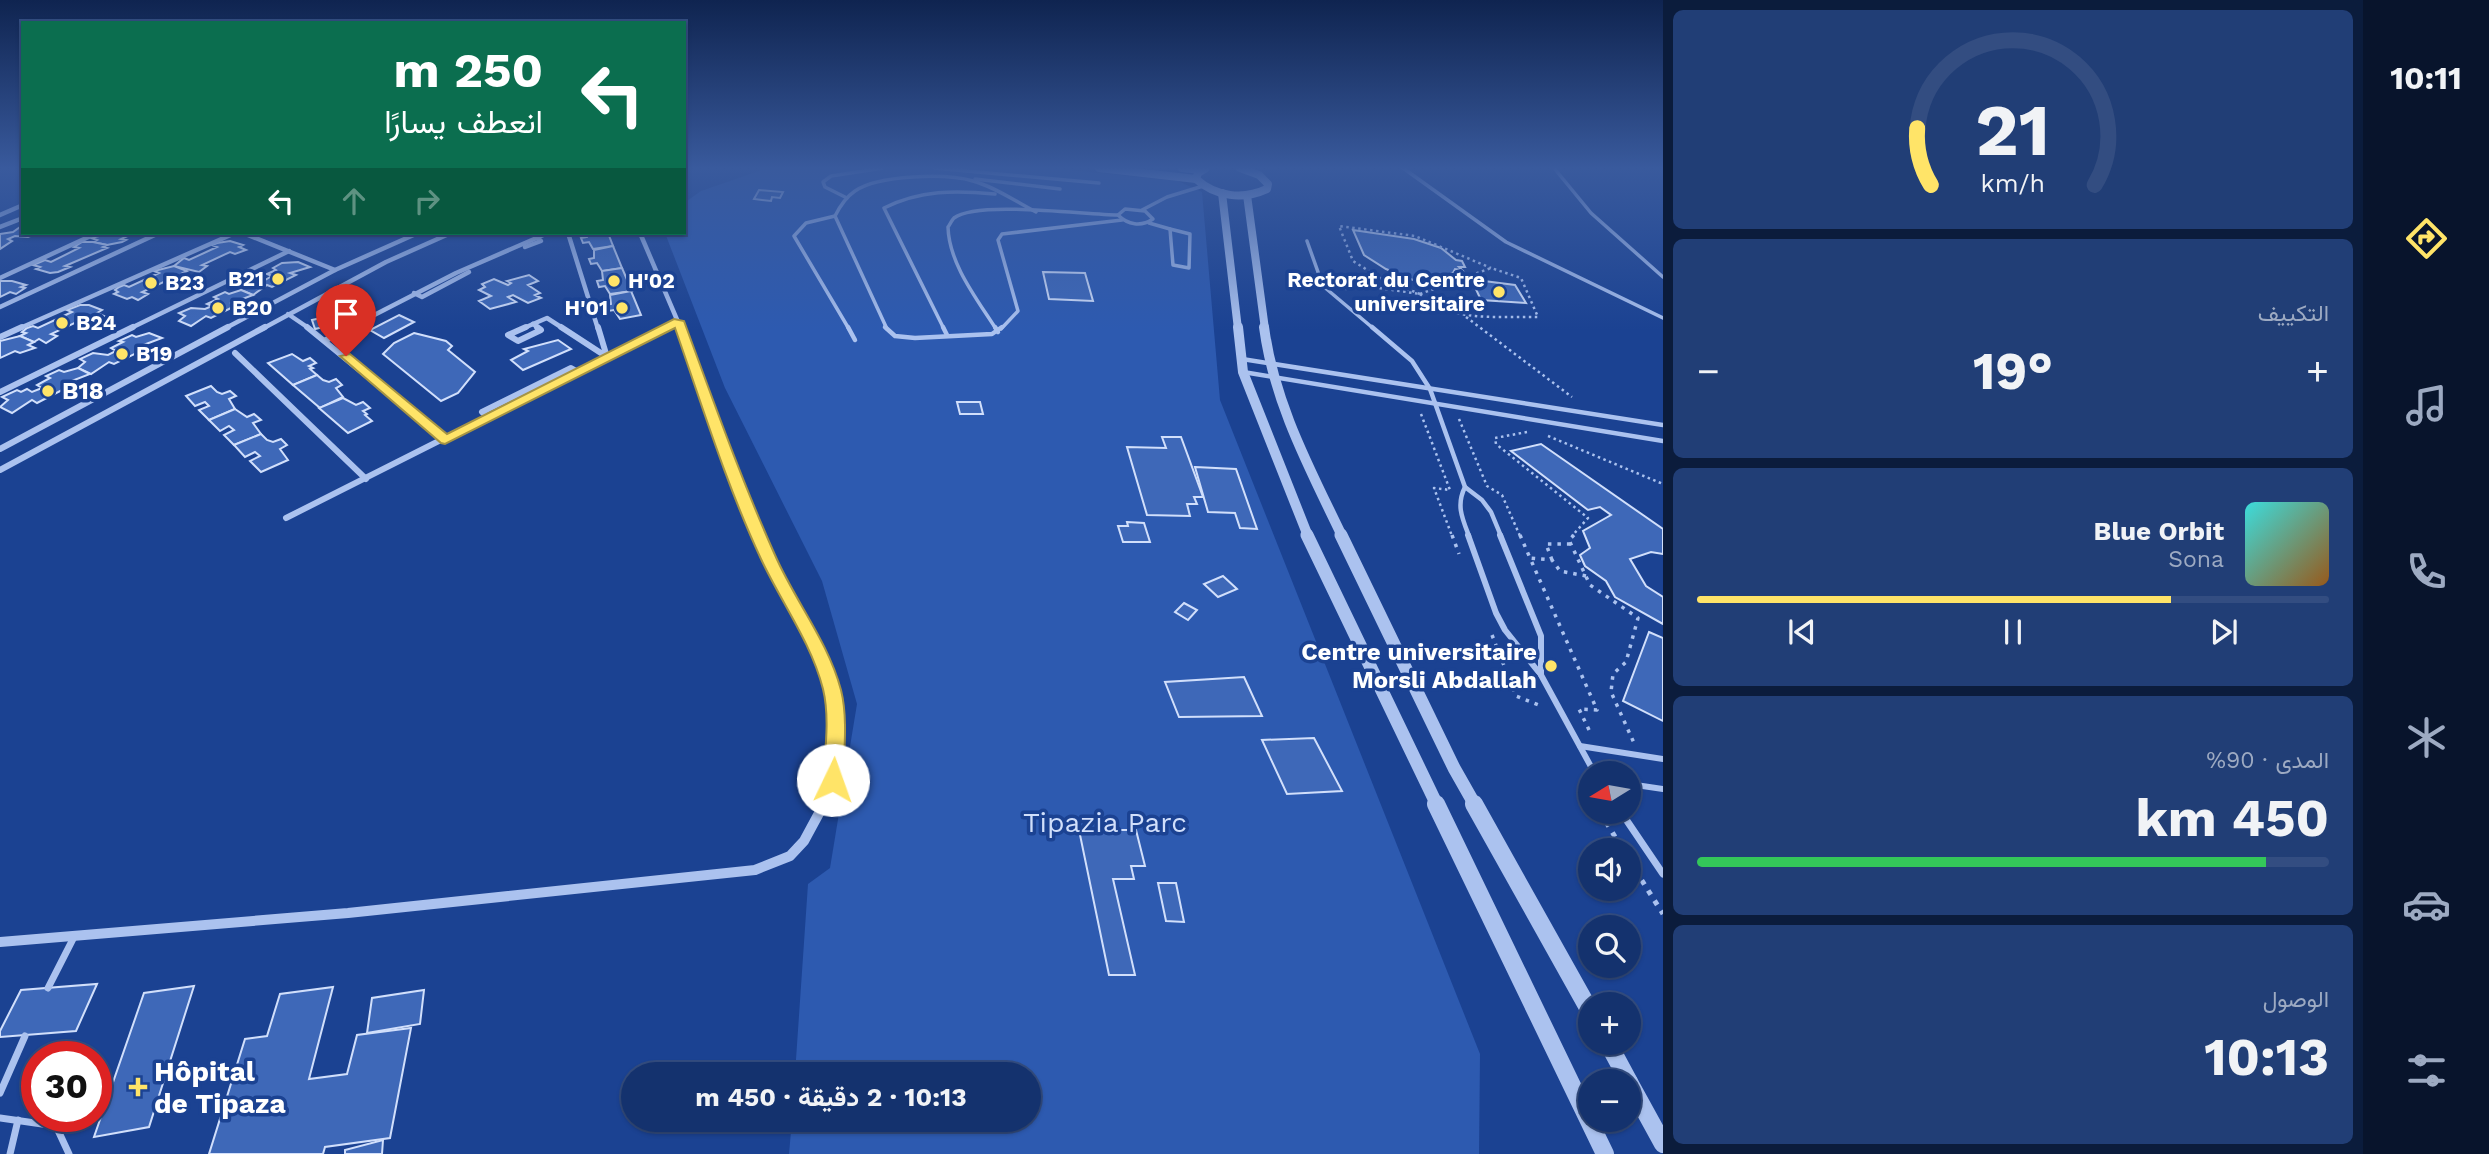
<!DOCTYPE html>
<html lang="ar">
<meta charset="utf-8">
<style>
body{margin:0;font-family:"Work Sans",Vazirmatn,sans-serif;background:#213e76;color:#f1f3f6;direction:rtl;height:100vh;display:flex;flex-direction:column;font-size:26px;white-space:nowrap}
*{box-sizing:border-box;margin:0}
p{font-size:23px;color:#9daac2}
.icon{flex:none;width:38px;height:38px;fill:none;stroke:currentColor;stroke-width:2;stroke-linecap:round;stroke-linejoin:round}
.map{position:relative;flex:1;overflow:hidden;direction:ltr}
.details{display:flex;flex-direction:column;gap:10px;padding:10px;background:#0b1c3c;width:700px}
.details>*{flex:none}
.hud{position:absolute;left:21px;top:21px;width:665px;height:214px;border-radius:0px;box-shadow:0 2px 5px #0004,0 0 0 2px #334d81;direction:rtl;background:#0b6e4f;color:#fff;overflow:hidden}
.needle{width:46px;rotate:259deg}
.controls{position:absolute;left:1578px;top:761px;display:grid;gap:14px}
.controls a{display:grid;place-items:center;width:63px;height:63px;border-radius:50%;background:#14326e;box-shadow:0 2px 5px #0004,0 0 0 2px #334d81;font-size:35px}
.speed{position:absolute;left:21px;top:1041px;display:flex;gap:14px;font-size:35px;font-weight:700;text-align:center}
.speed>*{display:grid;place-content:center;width:91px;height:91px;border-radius:50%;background:#14326e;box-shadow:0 2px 5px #0004,0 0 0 2px #334d81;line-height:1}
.speed .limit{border:10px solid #d22;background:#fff;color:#111}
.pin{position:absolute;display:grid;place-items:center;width:60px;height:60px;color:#fff;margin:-72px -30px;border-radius:50% 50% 50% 0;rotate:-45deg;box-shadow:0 0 7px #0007}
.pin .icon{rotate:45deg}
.me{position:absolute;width:77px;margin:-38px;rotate:3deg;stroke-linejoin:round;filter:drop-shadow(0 0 5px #0008)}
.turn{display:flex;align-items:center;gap:24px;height:147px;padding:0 28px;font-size:32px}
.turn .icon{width:91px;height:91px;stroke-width:2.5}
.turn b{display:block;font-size:49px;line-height:60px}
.lanes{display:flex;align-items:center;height:66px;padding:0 28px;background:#0003;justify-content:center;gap:35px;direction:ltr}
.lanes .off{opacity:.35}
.big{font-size:52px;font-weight:700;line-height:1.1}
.details .tile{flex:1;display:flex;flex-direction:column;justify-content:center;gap:10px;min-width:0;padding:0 24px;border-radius:10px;background:#213e76}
.details .dial{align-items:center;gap:0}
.dial svg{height:182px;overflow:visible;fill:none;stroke:#334d81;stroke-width:7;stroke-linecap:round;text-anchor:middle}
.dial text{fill:#f1f3f6;stroke:none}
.song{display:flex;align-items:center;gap:21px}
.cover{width:84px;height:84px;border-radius:10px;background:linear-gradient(135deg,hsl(180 70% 55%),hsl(30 70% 35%))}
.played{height:7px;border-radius:4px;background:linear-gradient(90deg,#ffe468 75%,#334d81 75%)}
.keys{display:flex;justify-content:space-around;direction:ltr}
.heat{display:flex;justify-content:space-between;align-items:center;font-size:38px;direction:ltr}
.charge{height:10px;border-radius:5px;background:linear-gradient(90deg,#34c759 90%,#334d81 0)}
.trip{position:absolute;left:621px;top:1062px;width:420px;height:70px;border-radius:35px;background:#14326e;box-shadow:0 2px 5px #0004,0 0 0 2px #334d81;font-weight:700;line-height:70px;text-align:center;direction:rtl}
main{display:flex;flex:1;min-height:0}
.tab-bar{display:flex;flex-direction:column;width:126px;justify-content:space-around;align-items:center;background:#08142c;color:#9daac2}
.tab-bar .icon{width:49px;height:49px}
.tab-bar .selected{color:#ffe468}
.tab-bar b{font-size:32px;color:#f1f3f6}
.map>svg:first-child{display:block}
</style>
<main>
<nav class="tab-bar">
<b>10:11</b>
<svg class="icon selected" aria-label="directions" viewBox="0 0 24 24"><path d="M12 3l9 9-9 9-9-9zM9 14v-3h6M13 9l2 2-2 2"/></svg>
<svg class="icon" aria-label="music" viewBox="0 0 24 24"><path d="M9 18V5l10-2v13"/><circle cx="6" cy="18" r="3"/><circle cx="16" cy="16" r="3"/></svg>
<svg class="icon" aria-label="phone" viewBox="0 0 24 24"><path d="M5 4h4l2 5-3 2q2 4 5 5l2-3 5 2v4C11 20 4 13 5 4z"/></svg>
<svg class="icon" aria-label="climate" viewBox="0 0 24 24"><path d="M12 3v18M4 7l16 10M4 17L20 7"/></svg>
<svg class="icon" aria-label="car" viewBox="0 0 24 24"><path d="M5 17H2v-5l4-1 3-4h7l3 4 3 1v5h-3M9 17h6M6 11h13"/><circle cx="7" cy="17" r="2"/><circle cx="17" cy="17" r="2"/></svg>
<svg class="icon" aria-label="filters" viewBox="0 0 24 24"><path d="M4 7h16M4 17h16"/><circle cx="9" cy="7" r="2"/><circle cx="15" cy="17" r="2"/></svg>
</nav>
<section class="details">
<div class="tile dial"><svg viewBox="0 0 100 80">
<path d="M14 69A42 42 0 1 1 86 69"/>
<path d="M14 69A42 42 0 0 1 8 44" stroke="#ffe468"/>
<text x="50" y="56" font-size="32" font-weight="700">21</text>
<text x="50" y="72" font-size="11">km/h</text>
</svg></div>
<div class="tile"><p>التكييف</p>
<div class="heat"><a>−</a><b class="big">19°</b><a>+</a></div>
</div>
<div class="tile">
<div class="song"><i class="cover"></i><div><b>Blue Orbit</b><p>Sona</p></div></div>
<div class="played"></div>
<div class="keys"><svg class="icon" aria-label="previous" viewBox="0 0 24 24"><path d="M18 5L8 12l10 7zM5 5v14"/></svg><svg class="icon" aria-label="pause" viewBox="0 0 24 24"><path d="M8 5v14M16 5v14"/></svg><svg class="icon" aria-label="next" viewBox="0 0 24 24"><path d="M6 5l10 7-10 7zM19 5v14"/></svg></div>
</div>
<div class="tile"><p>المدى · 90%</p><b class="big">450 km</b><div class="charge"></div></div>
<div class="tile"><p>الوصول</p><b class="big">10:13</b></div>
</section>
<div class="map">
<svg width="1663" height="1154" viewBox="0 0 1663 1154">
<rect width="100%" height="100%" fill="#1b4292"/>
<path fill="#2d5ab0" d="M768,168H1049L1178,181L1202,192L1220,400L1480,1054L1479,1154H789L792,1120H1029V1074H795L808,884L830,868L857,704L822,581L725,388L665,233H684V203L701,191Z"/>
<g fill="#3e68b8" stroke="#d1dffb" stroke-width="2">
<path d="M759,190L783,192L780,198L772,197L771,201L754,199Z"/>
<path d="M23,225V233H38L28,237L15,236L8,239L12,241L0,249V234L13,232Z"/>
<path d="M1353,230L1414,239L1441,248L1456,260L1462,261L1465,267H1459L1462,270L1455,269L1453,273L1441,277H1432L1435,281L1413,280L1386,269L1364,255Z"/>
<path d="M112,233H134L121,239L126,240L122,242L107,245L93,242L97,240L91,238Z"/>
<path d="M587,233H608L613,246L593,249L589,242L583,243L581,238L587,237Z"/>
<path d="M230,241L243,245L239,247L246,250L235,254L230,252L202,265L207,266L199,272L174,266L184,258L189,260L217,247L212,245L217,243Z"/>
<path d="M82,242H93L107,245L103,247L107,248L65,266L70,267L58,272L50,273L36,269L40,267L33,265L45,260L51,262L79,248L74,247Z"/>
<path d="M613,246L622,268L602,271L597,263L591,264L589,259L594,258V250Z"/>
<path d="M298,262L310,267L290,273L296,275L272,287L267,285L253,295L241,290L246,285L241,283L251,278L265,280L272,276L267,274L276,270L273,268L282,263Z"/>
<path d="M174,266L187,271L183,273L190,276L178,280L172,278L142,292L148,294L138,300L132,297L127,299L114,294L118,292L115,290L119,287L124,285L129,287L159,273L154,271Z"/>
<path d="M622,268L632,291L610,294L605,286L599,287L597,281L603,280L602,271Z"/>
<path d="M1043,272L1085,273L1093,301L1049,299Z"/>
<path d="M529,275L538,281L528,285L540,293L535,295L541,298L528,303L513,295L508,297L516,302L490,309L479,301L491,296L479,290L485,287L482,284L494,279L508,285L511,283L507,281Z"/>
<path d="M0,281H12L26,285L21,287L25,288L16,294L10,292L0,297Z"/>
<path d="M1484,281L1515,285L1526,303L1481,300L1474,285Z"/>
<path d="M241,290L253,295L232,303L237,305L211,318L206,316L191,326L179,321L185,316L179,313L191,308L205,309L212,306L207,304L218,299L214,297L225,292L229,294Z"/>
<path d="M631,291L641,315L620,319L614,310L608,311L605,305L611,304L610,295Z"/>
<path d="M80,305H89L102,310L97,313L104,316L91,320L85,318L51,334L57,336L46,343L39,339L34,342L20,336L26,333L22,332L27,328L33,326L38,328L72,312L67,310Z"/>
<path d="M334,315L336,324L315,329L312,320Z"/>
<path d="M399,315L414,322L384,338L370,330Z"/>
<path d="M149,333L162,338L138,347L143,350L114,364L109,362L91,374L78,368L85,362L80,359L93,353L108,355L116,351L111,348L123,342L119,341L132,335L136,337Z"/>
<path d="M414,333L446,341L452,346L448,350L475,372L458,393L441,401L383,354L394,343Z"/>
<path d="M20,336L34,342L28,345L35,348L20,353L15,351L0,358V341Z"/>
<path d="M558,340L571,349L523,370L511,360L528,351L524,349Z"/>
<path d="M292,354L303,361L310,358L316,363L309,366L313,368L310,369L317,375L293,385L268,363Z"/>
<path d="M78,368L90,374L64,384L70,386L37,403L32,400L12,413L0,407L8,400L2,397L17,390L21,392L27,389L32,392L42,388L37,385L50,378L46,376L59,370L64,372Z"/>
<path d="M317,375L323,380L329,382L336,379L342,385L336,388L343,397L320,408L293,385Z"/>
<path d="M211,386L217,392L222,394L230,391L236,396L229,399L235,409L209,420L199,410L209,406L205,402L195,406L186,396Z"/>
<path d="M343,398L356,405L363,402L370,408L363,411L367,414L365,415L372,421L348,433L319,408Z"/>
<path d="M957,402H980L983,414H960Z"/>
<path d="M235,409L247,417L254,414L261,420L253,423L261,434L234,445L224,435L234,430L229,426L220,431L209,420Z"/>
<path d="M261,434L267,440L273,442L281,439L287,445L280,449L288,460L261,472L250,461L260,456L255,452L245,457L234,445Z"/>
<path d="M1162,437H1181L1203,497H1194L1197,504H1187L1190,516L1147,515L1127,447L1166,448Z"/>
<path d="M1541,444L1663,529V554L1651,552L1630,559L1646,586L1663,597V624L1615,597L1606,581L1585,566L1580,555L1590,548L1583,531L1611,515L1600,507L1588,510L1511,451Z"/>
<path d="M1195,467L1236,469L1257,529L1240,528L1235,513L1208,512Z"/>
<path d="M1127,522L1144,523L1150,542H1123L1118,526H1128Z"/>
<path d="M1223,576L1237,589L1218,597L1204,584Z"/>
<path d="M1184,603L1197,610L1188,620L1175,612Z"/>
<path d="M1649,632L1663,638V721L1623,701Z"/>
<path d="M1244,677L1262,716L1179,717L1165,682Z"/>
<path d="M1314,738L1342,791L1287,794L1262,740Z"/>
<path d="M1079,830H1136L1145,866H1131L1134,879H1113L1135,975H1109Z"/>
<path d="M1158,883H1176L1184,922L1166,921Z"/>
<path d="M97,984L76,1031L0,1037V1031L21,990Z"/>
<path d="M194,986L149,1127L94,1137L144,993Z"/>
<path d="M333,987L309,1079L347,1074L357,1035L411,1028L390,1138L325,1147L323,1154H209L245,1039L267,1036L280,994Z"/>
<path d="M424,990L420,1024L367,1033L372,998Z"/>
<path d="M383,1140L382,1154H345V1150Z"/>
</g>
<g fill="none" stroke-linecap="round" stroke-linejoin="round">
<g stroke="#abc2ef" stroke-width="2.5" stroke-dasharray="2.5 3.5" stroke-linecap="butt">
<path d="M1347,290L1345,283L1420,294"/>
<path d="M1420,294C1452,323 1497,316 1538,317L1521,278L1491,268"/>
<path d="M1420,294L1380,278L1353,261L1339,226L1415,236L1491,268"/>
<path d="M1420,294L1491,268"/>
<path d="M1466,317L1572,397"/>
<path d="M1421,414L1450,490L1434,488L1452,536"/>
<path d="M1459,419L1487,486L1502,495L1520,536"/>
<path d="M1527,432L1495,438L1496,444L1588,518L1572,536"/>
<path d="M1548,436L1663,484"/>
</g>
<g stroke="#abc2ef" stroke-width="3.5" stroke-dasharray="3.5 6" stroke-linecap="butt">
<path d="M1452,535L1459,554"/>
<path d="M1520,535L1530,558"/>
<path d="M1574,535L1569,540L1590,585L1638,618L1626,662L1613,674L1611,692L1634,743"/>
<path d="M1552,560L1546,544H1571"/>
<path d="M1586,576L1560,571L1552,560L1530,558L1597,710L1579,709L1591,734"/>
<path d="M1492,635L1516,696L1541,706"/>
<path d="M1582,781L1591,797"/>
</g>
<g stroke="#abc2ef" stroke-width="5" stroke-dasharray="5 7" stroke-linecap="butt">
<path d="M1600,812L1623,850"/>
<path d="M1629,860L1663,914"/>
</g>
<g stroke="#abc2ef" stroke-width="3.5">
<path d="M934,168L1099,183"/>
<path d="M1403,168L1506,242L1663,318"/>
<path d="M1554,168L1591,213L1663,277"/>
<path d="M975,179L1060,189"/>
<path d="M847,198L825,187L823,182L831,176L883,168"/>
<path d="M1125,209L1145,211L1153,219C1141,227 1128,225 1118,215Z"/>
<path d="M1142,210L1167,197L1203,186"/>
<path d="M835,216L806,223L794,236L849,329"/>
<path d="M1149,223L1170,229"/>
<path d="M1170,229L1190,234L1189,268L1173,265Z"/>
<path d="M1307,241L1323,286L1374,329"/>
<path d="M887,329L835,216C840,206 846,197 855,191C878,175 946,173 973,181C995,187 1015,201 1036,212"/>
<path d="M944,329L884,208C920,190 955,190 995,194"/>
<path d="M996,329C977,299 949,264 948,227C950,224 952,220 954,218C977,200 1085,215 1118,215"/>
<path d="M1001,329L1018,311L998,240L1002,234L1122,220"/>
</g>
<g stroke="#abc2ef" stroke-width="4.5">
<path d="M848,327L855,340"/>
<path d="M885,327L895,336L915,338L992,334L1002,327"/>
<path d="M943,327L947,335"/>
<path d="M995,327L998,332"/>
<path d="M1372,327L1412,361L1430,389L1465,487L1482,500L1491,512L1501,536"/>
<path d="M1242,359L1663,425"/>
<path d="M1243,372L1663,441"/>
<path d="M1465,487C1456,505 1462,518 1469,536"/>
</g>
<g stroke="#abc2ef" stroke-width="6">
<path d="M1468,535L1496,613L1505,630L1541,675L1595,774"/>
<path d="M1500,535L1541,636V675"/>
<path d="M1580,746L1663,759"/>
<path d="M1629,784L1663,789"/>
</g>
<g stroke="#abc2ef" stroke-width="7">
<path d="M1621,812L1663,874"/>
<path d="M48,988L74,937"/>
<path d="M0,1093L25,1036"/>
<path d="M0,1118L56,1126L69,1154"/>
<path d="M10,1154L18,1120"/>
</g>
<g stroke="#abc2ef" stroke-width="4.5">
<path d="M0,215L23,205"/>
<path d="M0,227L23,218"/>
<path d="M243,233L335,270"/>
<path d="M568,233L598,329"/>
<path d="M640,233L681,329"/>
<path d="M525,247L541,241L536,237"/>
<path d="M0,278L97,233"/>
<path d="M414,293L422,297L469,272"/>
<path d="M0,307L159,233"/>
<path d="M288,314L310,329"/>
<path d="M533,324L540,329"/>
<path d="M533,324L547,318L564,329"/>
<path d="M18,329L235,233"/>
<path d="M129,329L289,251"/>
<path d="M224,329L335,270L418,233"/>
<path d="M262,329L386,262L451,233"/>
<path d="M347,329L456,273L548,233"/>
<path d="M522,329L533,324"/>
<path d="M662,329L678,321"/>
</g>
<g stroke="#abc2ef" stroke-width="6">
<path d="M307,327L445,440"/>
<path d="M526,327L508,335L518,341L541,330L537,327"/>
<path d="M561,327L607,357L598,327"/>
<path d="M680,327L730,466L759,536"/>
<path d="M0,337L22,327"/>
<path d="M326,340L351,327"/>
<path d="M235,353L366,479"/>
<path d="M0,392L133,327"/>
<path d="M489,418L482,412L571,368L578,372"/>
<path d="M0,449L228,327"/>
<path d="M0,470L265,327"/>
<path d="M286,518L665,327"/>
</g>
<path stroke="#abc2ef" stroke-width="8" d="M758,535C775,576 801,613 819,654C840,699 841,759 824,805"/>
<path stroke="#abc2ef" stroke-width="10" d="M0,942L348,913L755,870L790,856L804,841L824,804"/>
<g stroke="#abc2ef" stroke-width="8">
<path d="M1099,168L1196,179"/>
<path d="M1182,168L1201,170"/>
<path d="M1206,168L1198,173L1196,179C1216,197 1243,200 1267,189L1268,184L1259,175L1240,168"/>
<path d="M1222,193L1238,329"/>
<path d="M1247,195L1265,329"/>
</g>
<g stroke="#abc2ef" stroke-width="10">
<path d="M1238,327L1243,372L1308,536"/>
<path d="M1264,327C1274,403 1310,469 1342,536"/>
</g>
<g stroke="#abc2ef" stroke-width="13">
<path d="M1307,535L1437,805"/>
<path d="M1341,535L1454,768L1475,805"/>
</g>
<g stroke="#abc2ef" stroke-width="18">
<path d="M1436,804L1605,1154"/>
<path d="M1474,804L1591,1013"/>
<path d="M1608,1043L1629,1082"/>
<path d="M1629,1082L1663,1144"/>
</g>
</g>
<linearGradient id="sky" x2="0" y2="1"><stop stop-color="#0f2450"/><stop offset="0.51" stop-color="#395a9d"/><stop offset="1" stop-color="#395a9d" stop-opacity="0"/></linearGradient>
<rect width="1663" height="330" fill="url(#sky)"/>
<path fill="#ffe468" stroke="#a69444" stroke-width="2" d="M674,319L684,321C713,400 741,479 775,555C795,601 828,641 841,690C848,718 844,751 843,780L840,786L833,789L826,786L823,780C825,751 830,718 823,689C811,642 781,602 761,559C726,484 702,405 675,328L445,444L441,443L340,356L350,354L447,434Z"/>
<g fill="#ffe468" stroke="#1b4292" stroke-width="2.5">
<circle cx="278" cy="279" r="7"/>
<circle cx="614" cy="281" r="7"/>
<circle cx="151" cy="283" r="7"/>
<circle cx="1499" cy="292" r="7"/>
<circle cx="218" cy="308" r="7"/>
<circle cx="622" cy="308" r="7"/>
<circle cx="62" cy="323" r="7"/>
<circle cx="122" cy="354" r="7"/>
<circle cx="48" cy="391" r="7"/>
<circle cx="1551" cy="666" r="7"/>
<path d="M134.5 1076.5h7v7h7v7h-7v7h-7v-7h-7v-7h7z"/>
</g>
<g text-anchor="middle" stroke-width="7" stroke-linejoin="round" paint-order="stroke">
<g font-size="21" font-weight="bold" fill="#fff" stroke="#1b4292" text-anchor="start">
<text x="264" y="286" text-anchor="end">B21</text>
<text x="1485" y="287" text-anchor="end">Rectorat du Centre<tspan x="1485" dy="24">universitaire</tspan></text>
<text x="628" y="288">H'02</text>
<text x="165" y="290">B23</text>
<text x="232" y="315">B20</text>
<text x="608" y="315" text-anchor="end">H'01</text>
<text x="76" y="330">B24</text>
<text x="136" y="361">B19</text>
</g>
<g font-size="24" font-weight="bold" fill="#fff" stroke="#1b4292" text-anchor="start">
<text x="62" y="399">B18</text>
<text x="1537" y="660" text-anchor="end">Centre universitaire<tspan x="1537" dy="28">Morsli Abdallah</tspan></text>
</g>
<g font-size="28" fill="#d1dffb" stroke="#1b4292">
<text x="1105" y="832">Tipazia Parc</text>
</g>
<g font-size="28" font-weight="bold" fill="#fff" stroke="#1b4292" text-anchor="start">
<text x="154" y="1081">Hôpital<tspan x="154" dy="32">de Tipaza</tspan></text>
</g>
</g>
</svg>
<div class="controls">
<a><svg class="needle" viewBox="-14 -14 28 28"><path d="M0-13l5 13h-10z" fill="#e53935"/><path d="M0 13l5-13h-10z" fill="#9daac2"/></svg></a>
<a><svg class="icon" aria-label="sound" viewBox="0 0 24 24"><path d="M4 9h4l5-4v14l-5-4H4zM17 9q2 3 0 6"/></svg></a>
<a><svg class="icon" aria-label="search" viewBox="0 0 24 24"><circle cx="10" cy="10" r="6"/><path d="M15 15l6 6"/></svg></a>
<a>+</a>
<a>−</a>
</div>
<div class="speed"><div class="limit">30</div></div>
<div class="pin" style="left:346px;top:356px;background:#d93025"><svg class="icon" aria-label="arrive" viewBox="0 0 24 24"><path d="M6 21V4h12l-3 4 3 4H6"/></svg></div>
<svg class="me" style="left:833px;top:780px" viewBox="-20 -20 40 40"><circle r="19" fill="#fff"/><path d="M0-13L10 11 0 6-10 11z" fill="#ffe468"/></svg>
<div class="trip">10:13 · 2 دقيقة · 450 m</div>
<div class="hud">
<div class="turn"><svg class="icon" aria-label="left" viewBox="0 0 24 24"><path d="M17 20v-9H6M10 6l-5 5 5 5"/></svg><div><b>250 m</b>انعطف يسارًا</div></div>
<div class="lanes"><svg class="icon" aria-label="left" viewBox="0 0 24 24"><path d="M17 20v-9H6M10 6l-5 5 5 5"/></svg><svg class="icon off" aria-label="ahead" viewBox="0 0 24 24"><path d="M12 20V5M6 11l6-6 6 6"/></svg><svg class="icon off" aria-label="right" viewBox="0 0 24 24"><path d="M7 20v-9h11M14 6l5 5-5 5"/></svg></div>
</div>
</div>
</main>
